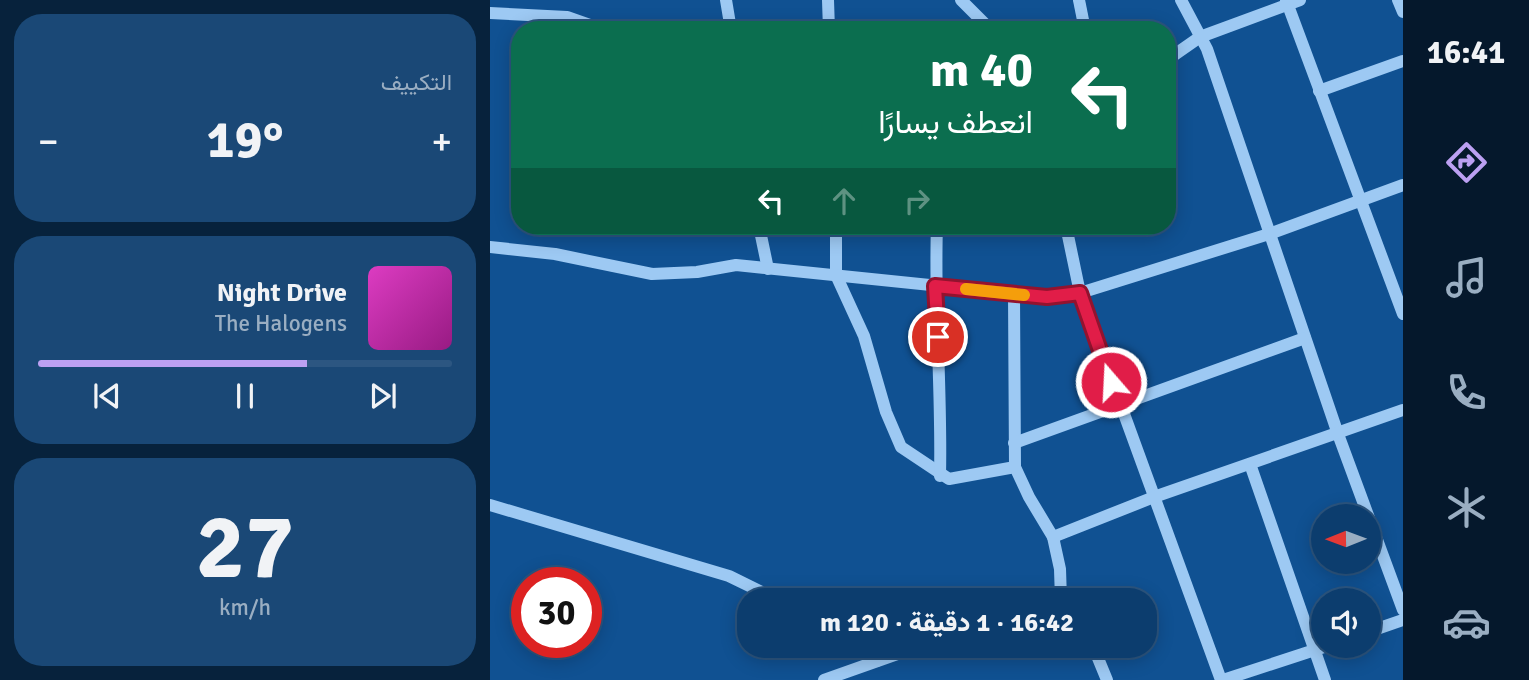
<!DOCTYPE html>
<html lang="ar">
<meta charset="utf-8">
<style>
body{margin:0;font-family:Signika,Vazirmatn,sans-serif;background:#1a4876;color:#f1f3f6;direction:rtl;height:100vh;display:flex;flex-direction:column;font-size:26px;white-space:nowrap}
*{box-sizing:border-box;margin:0}
p{font-size:23px;color:#9aaec2}
.icon{flex:none;width:38px;height:38px;fill:none;stroke:currentColor;stroke-width:2;stroke-linecap:round;stroke-linejoin:round}
.map{position:relative;flex:1;overflow:hidden;direction:ltr}
.sheet{display:flex;flex-direction:column;gap:14px;padding:14px;background:#07223c;width:490px}
.sheet>*{flex:none}
.guide{position:absolute;left:21px;top:21px;width:665px;height:214px;border-radius:28px;box-shadow:0 4px 18px #0003,0 0 0 2px #2c5681;direction:rtl;background:#0b6e4f;color:#fff;overflow:hidden}
.needle{width:46px;rotate:269deg}
.controls{position:absolute;left:821px;top:504px;display:grid;gap:14px}
.controls a{display:grid;place-items:center;width:70px;height:70px;border-radius:50%;background:#0c3d6e;box-shadow:0 4px 18px #0003,0 0 0 2px #2c5681;font-size:35px}
.speed{position:absolute;left:21px;top:567px;display:flex;gap:14px;font-size:35px;font-weight:700;text-align:center}
.speed>*{display:grid;place-content:center;width:91px;height:91px;border-radius:50%;background:#0c3d6e;box-shadow:0 4px 18px #0003,0 0 0 2px #2c5681;line-height:1}
.speed .limit{border:10px solid #d22;background:#fff;color:#111}
.pin{position:absolute;display:grid;place-items:center;width:60px;height:60px;color:#fff;margin:-30px;border:4px solid #fff;border-radius:50%;box-shadow:0 2px 7px #0007}
.me{position:absolute;width:77px;margin:-38px;rotate:341deg;stroke-linejoin:round;filter:drop-shadow(0 0 5px #0008)}
.turn{display:flex;align-items:center;gap:24px;height:147px;padding:0 28px;font-size:32px}
.turn .icon{width:91px;height:91px;stroke-width:2.5}
.turn b{display:block;font-size:49px;line-height:60px}
.lanes{display:flex;align-items:center;height:66px;padding:0 28px;background:#0003;justify-content:center;gap:35px;direction:ltr}
.lanes .off{opacity:.35}
.big{font-size:52px;font-weight:800;line-height:1.1}
.sheet .tile{flex:1;display:flex;flex-direction:column;justify-content:center;gap:10px;min-width:0;padding:0 24px;border-radius:28px;background:#1a4876}
.sheet .dial{align-items:center;gap:0}
.dial b{font-size:91px;line-height:1}
.song{display:flex;align-items:center;gap:21px}
.cover{width:84px;height:84px;border-radius:10px;background:linear-gradient(135deg,hsl(310 70% 55%),hsl(310 70% 35%))}
.played{height:7px;border-radius:4px;background:linear-gradient(90deg,#bca0f2 65%,#2c5681 65%)}
.keys{display:flex;justify-content:space-around;direction:ltr}
.heat{display:flex;justify-content:space-between;align-items:center;font-size:38px;direction:ltr}
.trip{position:absolute;left:247px;top:588px;width:420px;height:70px;border-radius:28px;background:#0c3d6e;box-shadow:0 4px 18px #0003,0 0 0 2px #2c5681;font-weight:800;line-height:70px;text-align:center;direction:rtl}
main{display:flex;flex:1;min-height:0}
.menu{display:flex;flex-direction:column;width:126px;justify-content:space-around;align-items:center;background:#05182c;color:#9aaec2}
.menu .icon{width:49px;height:49px}
.menu .on{color:#bca0f2}
.menu b{font-size:32px;color:#f1f3f6}
.map>svg:first-child{display:block}
</style>
<main>
<nav class="menu">
<b>16:41</b>
<svg class="icon on" aria-label="directions" viewBox="0 0 24 24"><path d="M12 3l9 9-9 9-9-9zM9 14v-3h6M13 9l2 2-2 2"/></svg>
<svg class="icon" aria-label="music" viewBox="0 0 24 24"><path d="M9 18V5l10-2v13"/><circle cx="6" cy="18" r="3"/><circle cx="16" cy="16" r="3"/></svg>
<svg class="icon" aria-label="phone" viewBox="0 0 24 24"><path d="M5 4h4l2 5-3 2q2 4 5 5l2-3 5 2v4C11 20 4 13 5 4z"/></svg>
<svg class="icon" aria-label="climate" viewBox="0 0 24 24"><path d="M12 3v18M4 7l16 10M4 17L20 7"/></svg>
<svg class="icon" aria-label="car" viewBox="0 0 24 24"><path d="M5 17H2v-5l4-1 3-4h7l3 4 3 1v5h-3M9 17h6M6 11h13"/><circle cx="7" cy="17" r="2"/><circle cx="17" cy="17" r="2"/></svg>
</nav>
<div class="map">
<svg width="913" height="680" viewBox="0 0 913 680">
<rect width="100%" height="100%" fill="#105192"/>
<g fill="none" stroke-linecap="round" stroke-linejoin="round">
<g stroke="#9dc9f3" stroke-width="12">
<path d="M236,0L241,30"/>
<path d="M338,0L339,30"/>
<path d="M471,0L501,30"/>
<path d="M589,0L595,30"/>
<path d="M691,0L717,49L848,434L913,610"/>
<path d="M796,0L913,314"/>
<path d="M908,0L913,12"/>
<path d="M0,13L77,17L114,30"/>
<path d="M677,60L710,37L810,0"/>
<path d="M829,91L913,61"/>
<path d="M269,226L278,269"/>
<path d="M346,226V275L374,336L396,412L411,447L459,479L525,467"/>
<path d="M447,226C444,309 452,393 450,476"/>
<path d="M576,226L590,293L731,680"/>
<path d="M0,247L65,254L162,274L207,272L246,265L557,297L590,293L779,234L913,185"/>
<path d="M524,294L525,467L539,497L563,537"/>
<path d="M524,443L815,338"/>
<path d="M760,464L835,680"/>
<path d="M0,505L239,576L288,600"/>
<path d="M571,600L570,569L563,537L664,497L913,410"/>
<path d="M878,632L913,620"/>
<path d="M364,646L387,661"/>
<path d="M603,646L617,680"/>
<path d="M334,680L430,646"/>
<path d="M733,680L837,646"/>
</g>
</g>
<g fill="none" stroke-linecap="round" stroke-linejoin="round">
<g stroke="#92132f" stroke-width="18">
<path id="route" d="M448,337L445,286L557,297L590,293L621,382"/>
</g>
<use href="#route" stroke="#e11d48" stroke-width="12"/>
<path stroke="#f59e0b" stroke-width="12" d="M476,289L534,295"/>
</g>
</svg>
<div class="controls">
<a><svg class="needle" viewBox="-14 -14 28 28"><path d="M0-13l5 13h-10z" fill="#e53935"/><path d="M0 13l5-13h-10z" fill="#9aaec2"/></svg></a>
<a><svg class="icon" aria-label="sound" viewBox="0 0 24 24"><path d="M4 9h4l5-4v14l-5-4H4zM17 9q2 3 0 6"/></svg></a>
</div>
<div class="speed"><div class="limit">30</div></div>
<div class="pin" style="left:448px;top:337px;background:#d93025"><svg class="icon" aria-label="arrive" viewBox="0 0 24 24"><path d="M6 21V4h12l-3 4 3 4H6"/></svg></div>
<svg class="me" style="left:621px;top:382px" viewBox="-20 -20 40 40"><circle r="17" fill="#e11d48" stroke="#fff" stroke-width="3"/><path d="M0-11L8 9 0 5-8 9z" fill="#fff"/></svg>
<div class="trip">16:42 · 1 دقيقة · 120 m</div>
<div class="guide">
<div class="turn"><svg class="icon" aria-label="left" viewBox="0 0 24 24"><path d="M17 20v-9H6M10 6l-5 5 5 5"/></svg><div><b>40 m</b>انعطف يسارًا</div></div>
<div class="lanes"><svg class="icon" aria-label="left" viewBox="0 0 24 24"><path d="M17 20v-9H6M10 6l-5 5 5 5"/></svg><svg class="icon off" aria-label="ahead" viewBox="0 0 24 24"><path d="M12 20V5M6 11l6-6 6 6"/></svg><svg class="icon off" aria-label="right" viewBox="0 0 24 24"><path d="M7 20v-9h11M14 6l5 5-5 5"/></svg></div>
</div>
</div>
<section class="sheet">
<div class="tile"><p>التكييف</p>
<div class="heat"><a>−</a><b class="big">19°</b><a>+</a></div>
</div>
<div class="tile">
<div class="song"><i class="cover"></i><div><b>Night Drive</b><p>The Halogens</p></div></div>
<div class="played"></div>
<div class="keys"><svg class="icon" aria-label="previous" viewBox="0 0 24 24"><path d="M18 5L8 12l10 7zM5 5v14"/></svg><svg class="icon" aria-label="pause" viewBox="0 0 24 24"><path d="M8 5v14M16 5v14"/></svg><svg class="icon" aria-label="next" viewBox="0 0 24 24"><path d="M6 5l10 7-10 7zM19 5v14"/></svg></div>
</div>
<div class="tile dial"><b>27</b><p>km/h</p></div>
</section>
</main>
